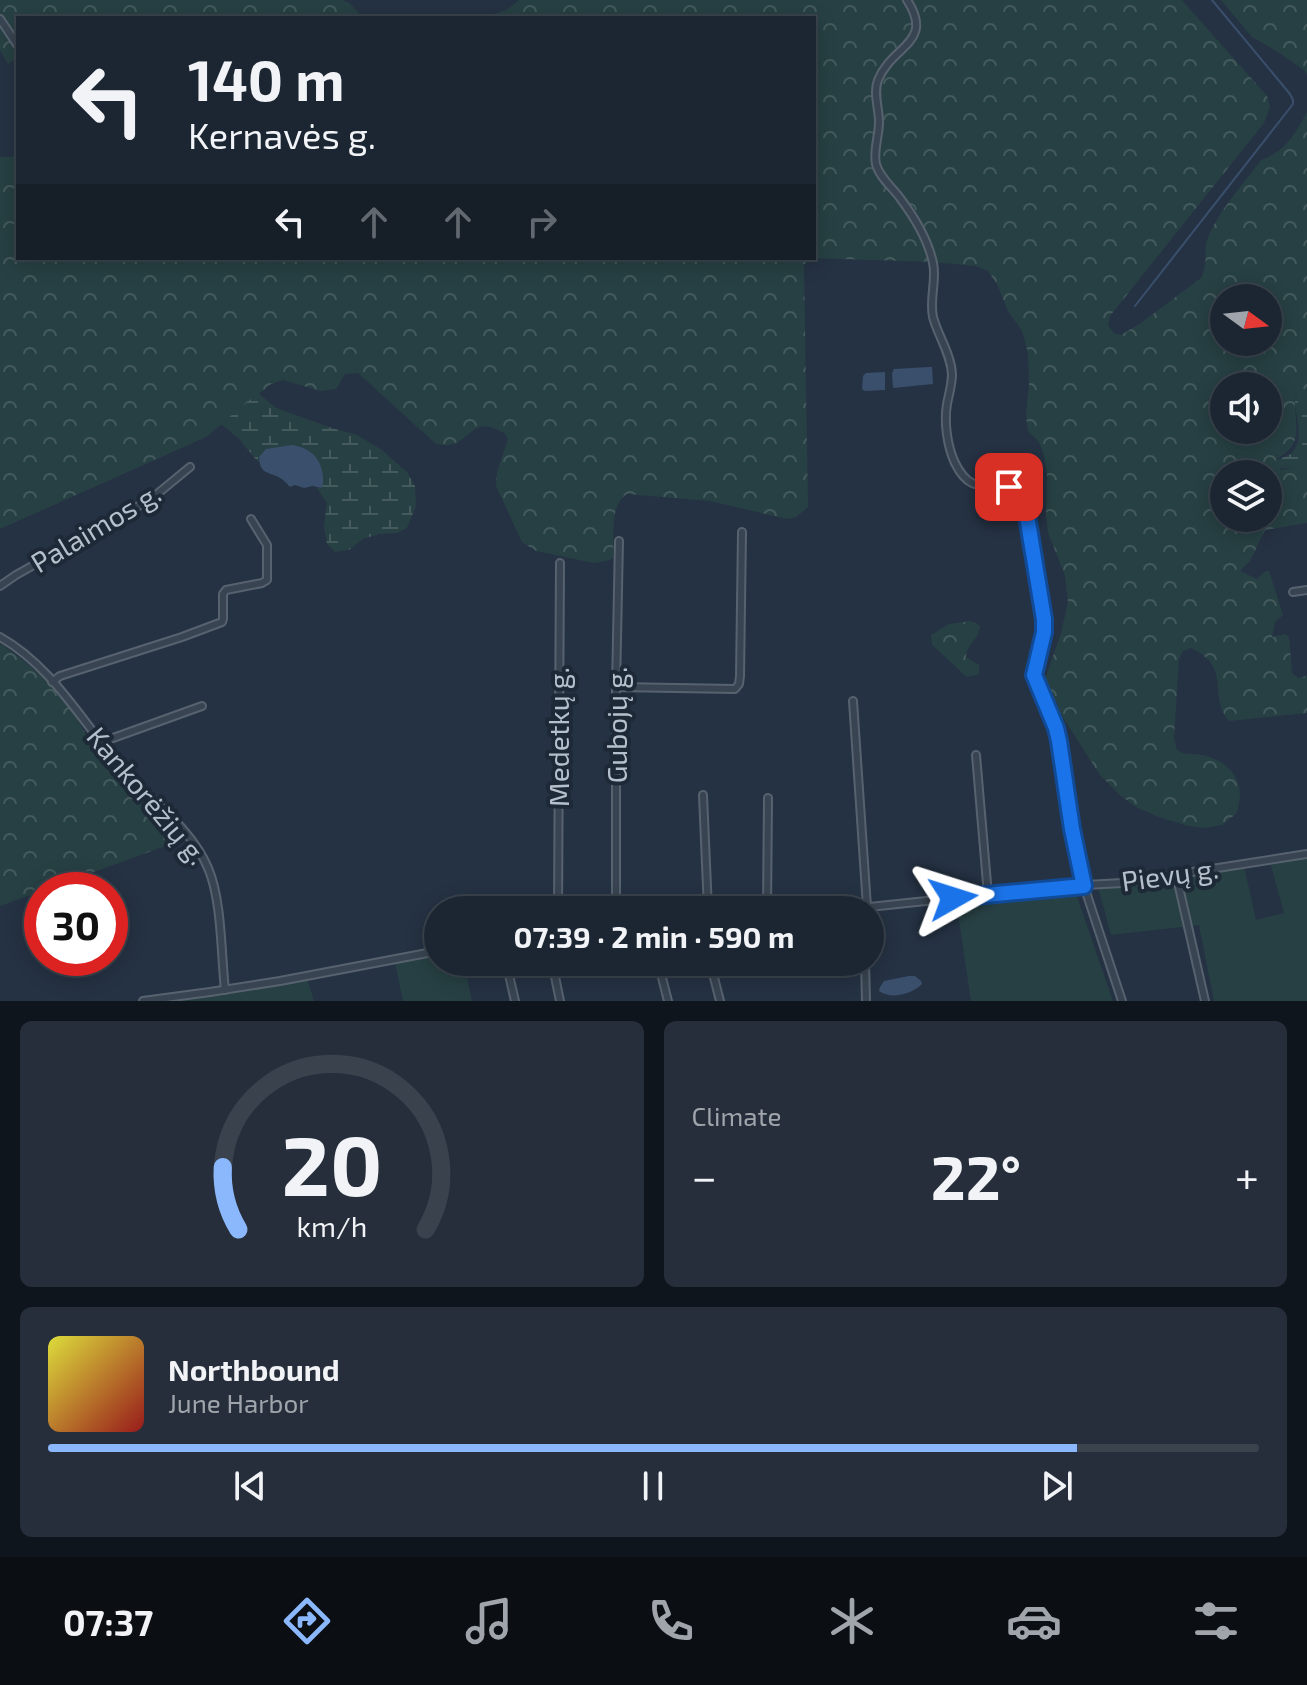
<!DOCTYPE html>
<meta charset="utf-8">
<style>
body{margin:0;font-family:"Exo 2",sans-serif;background:#252e3a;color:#f1f3f6;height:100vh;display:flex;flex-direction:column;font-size:30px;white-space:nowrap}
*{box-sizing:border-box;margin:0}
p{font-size:26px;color:#a0a5ac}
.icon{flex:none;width:44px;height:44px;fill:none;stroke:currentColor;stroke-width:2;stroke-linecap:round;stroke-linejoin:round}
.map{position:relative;height:1001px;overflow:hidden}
.details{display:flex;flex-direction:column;gap:20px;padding:20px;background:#0f151c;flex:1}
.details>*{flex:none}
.guide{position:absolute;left:16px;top:16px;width:800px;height:244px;border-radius:0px;box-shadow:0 4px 20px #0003,0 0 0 2px #3a434d;background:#1c2632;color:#f1f3f6;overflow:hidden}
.needle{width:52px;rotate:105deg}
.buttons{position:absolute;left:1210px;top:284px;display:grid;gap:16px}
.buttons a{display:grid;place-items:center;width:72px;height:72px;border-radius:50%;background:#1c2632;box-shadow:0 4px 20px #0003,0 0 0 2px #3a434d;font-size:40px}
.speed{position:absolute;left:24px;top:872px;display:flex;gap:16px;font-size:40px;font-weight:700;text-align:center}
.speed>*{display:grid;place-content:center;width:104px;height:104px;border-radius:50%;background:#1c2632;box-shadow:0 4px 20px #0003,0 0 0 2px #3a434d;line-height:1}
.speed .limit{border:12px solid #d22;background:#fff;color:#111}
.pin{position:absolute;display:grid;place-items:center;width:68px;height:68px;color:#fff;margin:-34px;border-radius:16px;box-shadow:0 4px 12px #0006}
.me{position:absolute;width:88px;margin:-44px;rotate:84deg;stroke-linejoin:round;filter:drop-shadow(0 0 6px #0008)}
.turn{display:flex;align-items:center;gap:28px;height:168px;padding:0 40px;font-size:36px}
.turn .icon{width:104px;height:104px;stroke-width:2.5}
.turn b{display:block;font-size:56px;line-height:68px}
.lanes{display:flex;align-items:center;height:76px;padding:0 40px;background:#0003;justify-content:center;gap:40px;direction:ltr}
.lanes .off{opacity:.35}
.big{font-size:60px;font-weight:700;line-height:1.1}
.details .card{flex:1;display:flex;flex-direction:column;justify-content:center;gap:12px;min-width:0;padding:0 28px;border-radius:12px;background:#252e3a}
.details .dial{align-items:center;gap:0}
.dial svg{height:208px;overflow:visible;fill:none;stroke:#3a434d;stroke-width:7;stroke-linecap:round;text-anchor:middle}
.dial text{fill:#f1f3f6;stroke:none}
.song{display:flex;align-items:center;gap:24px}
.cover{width:96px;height:96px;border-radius:12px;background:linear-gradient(135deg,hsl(60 70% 55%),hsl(0 70% 35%))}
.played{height:8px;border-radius:4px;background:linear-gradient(90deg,#8bb7fc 85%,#3a434d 85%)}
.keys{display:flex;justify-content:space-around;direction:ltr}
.heat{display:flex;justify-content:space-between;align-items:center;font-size:44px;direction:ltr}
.details .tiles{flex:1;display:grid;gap:20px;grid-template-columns:1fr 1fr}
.card:last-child{grid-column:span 2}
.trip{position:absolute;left:424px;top:896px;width:460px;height:80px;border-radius:40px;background:#1c2632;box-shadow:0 4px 20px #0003,0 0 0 2px #3a434d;font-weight:700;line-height:80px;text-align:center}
.dock{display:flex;height:128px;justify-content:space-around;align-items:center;background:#0b0f14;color:#a0a5ac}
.dock .icon{width:56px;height:56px}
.dock .active{color:#8bb7fc}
.dock b{font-size:36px;color:#f1f3f6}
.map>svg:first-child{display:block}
</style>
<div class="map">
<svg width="1307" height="1001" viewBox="0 0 1307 1001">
<defs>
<pattern id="forest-crowns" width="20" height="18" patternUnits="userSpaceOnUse" patternTransform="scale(2)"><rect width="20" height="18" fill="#274043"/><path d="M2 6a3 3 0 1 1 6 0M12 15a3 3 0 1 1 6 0" fill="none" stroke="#445a5d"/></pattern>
<pattern id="wetland-marsh" width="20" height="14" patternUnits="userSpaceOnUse" patternTransform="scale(2)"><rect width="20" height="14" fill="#274043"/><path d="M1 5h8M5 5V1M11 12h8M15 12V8" fill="none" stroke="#445a5d"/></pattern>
</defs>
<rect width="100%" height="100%" fill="#253243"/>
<g fill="#274043">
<path d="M1307,856V1001H1214L1199,925L1111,935L1098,887L1244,866L1256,920L1284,913L1270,862Z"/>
<path d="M1075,891L1113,1001H971L956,900Z"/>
<path d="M438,955V962H464L472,1001H403L395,962Z"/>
<path d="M307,978L314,1001H170Z"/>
</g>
<g fill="url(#forest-crowns)" fill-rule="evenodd">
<path d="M0,0H343L349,3L364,18H18V57L8,64L0,50Z"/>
<path d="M519,0H1182L1267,96L1270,107L1264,123L1110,316L1108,326L1115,334L1121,335L1141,323L1201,278C1209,261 1203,255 1207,241C1215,215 1245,182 1261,160C1285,152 1296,133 1307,112V390L1300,389L1295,394C1293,425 1307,442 1276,459L1281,470L1300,466L1307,467V523L1265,530L1250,561L1240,571L1257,579L1266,571H1269L1283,615L1275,622L1272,637L1285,634L1289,637L1292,673L1298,678L1307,676V713L1229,721C1207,694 1233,668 1191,648L1183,651L1179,659L1174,738L1177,750C1186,756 1192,753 1202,755C1222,759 1239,772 1240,794C1240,800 1238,807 1237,813L1222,825L1205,828L1189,826L1159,817L1136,807L1121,796L1100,775L1049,696L1045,679L1061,633L1068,602L1065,576L1048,532L1046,515L1047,476L1044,455L1039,442L1028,431L1026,416L1029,383L1028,353L1022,331L1008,311L997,284L988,271L976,266L933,262L812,258L804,265L808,507L796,517L787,519L710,501L627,494C608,507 615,537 613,558L606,561L594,563L536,551L522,542L496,486L497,472L508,439C503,431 506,434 498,430C477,419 472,434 456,443C449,446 443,445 436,444L358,373L345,374L336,389L321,391L283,380L271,384L206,437L0,529V157H11L18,154V258H266L273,263L282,258H814V18H471C489,16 506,14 519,0ZM1224,298H1268V342H1224ZM1224,386H1268V430H1224ZM1224,474H1268V518H1224Z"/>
<path d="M1221,0H1307V76L1305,71L1278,52L1252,37Z"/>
<path d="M971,621L980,626C978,641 967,643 966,657L979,665V674L967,677L932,645L931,635L949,624Z"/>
<path d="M0,644C30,663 56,688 76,718C83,728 88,740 96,750C123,781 153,810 182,840L0,906Z"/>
</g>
<g fill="url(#wetland-marsh)">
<path d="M1301,389L1307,390V467C1295,465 1285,471 1274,467L1272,462C1278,459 1285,457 1291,454C1307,437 1293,415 1295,394Z"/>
<path d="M258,393L276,408L332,428L357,435L382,450L407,472L415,486L416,506L407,528L397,533L379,534L363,539L349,550L335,552L327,544L324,527L327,503L317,488H321L291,445L266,450L259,457V463L239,439L221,424Z"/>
</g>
<g fill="#3a4f6c">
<path d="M929,367H932L933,384L893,388L892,373L894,369Z"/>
<path d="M885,372V390L865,391L862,389L863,376L866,373Z"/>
<path d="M291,445C313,447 325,463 323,485L321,488L313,486L304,488L295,485L290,487C287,484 284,480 280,478C268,471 260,475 259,457L266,449Z"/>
<path d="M909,976H915L921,981L922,984C912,994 891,1000 879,991L880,987L884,981Z"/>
</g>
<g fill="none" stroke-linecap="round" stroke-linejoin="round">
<path stroke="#3a4f6c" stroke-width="2" d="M1135,306L1293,104V100L1290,94L1212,0"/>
<g stroke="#57626f" stroke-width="10">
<g id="minor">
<path d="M907,0C935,43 892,45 878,80C873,93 879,108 879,122C879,136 873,151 876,164C879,177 893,188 900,198C915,218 928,239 933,263C937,280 929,299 933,317C938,336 951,354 952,374C952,384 949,394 947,404C944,422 947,446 955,463C974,502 993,474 1016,491C1031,502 1041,596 1044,619V632L1034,675L1056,728L1072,829L1084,886L1122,1001"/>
<path d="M0,19L18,46"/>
<path d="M0,586L16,575L151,499L190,467"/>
<path d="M1293,592L1307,590"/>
<path d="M0,637C54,667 84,726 125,771C153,802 192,829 208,868C222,900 221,955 225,990"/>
<path d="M52,682L60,676L182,637L222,622L223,619V594L226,590L262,583L267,580V545L251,519"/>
<path d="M616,687L735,689L739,684L740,676L742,532"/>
<path d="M853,701L867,907"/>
<path d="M102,742L202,706"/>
<path d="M976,755L988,895"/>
<path d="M703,795L708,910"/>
<path d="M1176,874L1205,1001"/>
<path d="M558,910L560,563"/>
<path d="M616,910V687L619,541"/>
<path d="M767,910L768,798"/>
<path d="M841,910L1068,886L1122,883L1307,854"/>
<path d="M506,962L515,1001"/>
<path d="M552,962L560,1001"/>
<path d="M658,962L668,1001"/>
<path d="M710,962L720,1001"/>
<path d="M865,962L866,1001"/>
<path d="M143,1001L210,992L280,981L438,951"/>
</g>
</g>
<use href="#minor" stroke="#394452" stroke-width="6"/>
</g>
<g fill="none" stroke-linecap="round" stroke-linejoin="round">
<g stroke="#114b97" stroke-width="20">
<path id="route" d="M953,898L1084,886L1072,829L1059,741L1056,728L1034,675L1044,632V619L1026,510L1018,492L1009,487"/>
</g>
<use href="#route" stroke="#1a73e8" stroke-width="14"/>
</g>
<g text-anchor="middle" stroke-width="8" stroke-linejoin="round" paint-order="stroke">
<g font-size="28" fill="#b6bfcc" stroke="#1e2937">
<text transform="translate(96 528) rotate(-31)" y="10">Palaimos g.</text>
<text transform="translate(617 725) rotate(-90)" y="10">Gubojų g.</text>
<text transform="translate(559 737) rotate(-90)" y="10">Medetkų g.</text>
<text transform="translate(147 796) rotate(50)" y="10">Kankorėžių g.</text>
<text transform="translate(1170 875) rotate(-8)" y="10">Pievų g.</text>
</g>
</g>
</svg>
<div class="buttons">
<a><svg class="needle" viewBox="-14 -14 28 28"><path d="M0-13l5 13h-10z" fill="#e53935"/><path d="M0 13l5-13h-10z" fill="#a0a5ac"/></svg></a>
<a><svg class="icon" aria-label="sound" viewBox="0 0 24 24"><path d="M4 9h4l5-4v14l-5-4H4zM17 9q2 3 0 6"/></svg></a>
<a><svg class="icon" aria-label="layers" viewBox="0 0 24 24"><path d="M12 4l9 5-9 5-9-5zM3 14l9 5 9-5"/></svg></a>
</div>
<div class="speed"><div class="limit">30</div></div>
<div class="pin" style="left:1009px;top:487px;background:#d93025"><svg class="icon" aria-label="arrive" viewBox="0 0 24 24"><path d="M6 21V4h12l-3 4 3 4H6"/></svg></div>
<svg class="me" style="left:953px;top:898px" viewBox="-20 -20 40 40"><path d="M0-17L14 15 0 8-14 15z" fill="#1a73e8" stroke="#fff" stroke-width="4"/></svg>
<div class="trip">07:39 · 2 min · 590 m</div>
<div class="guide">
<div class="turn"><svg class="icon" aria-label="left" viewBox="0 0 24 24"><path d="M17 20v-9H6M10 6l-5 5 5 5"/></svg><div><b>140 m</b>Kernavės g.</div></div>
<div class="lanes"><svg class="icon" aria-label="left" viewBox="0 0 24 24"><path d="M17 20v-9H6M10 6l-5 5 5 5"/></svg><svg class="icon off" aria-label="ahead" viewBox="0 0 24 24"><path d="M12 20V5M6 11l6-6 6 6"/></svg><svg class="icon off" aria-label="ahead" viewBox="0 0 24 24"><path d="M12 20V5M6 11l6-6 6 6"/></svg><svg class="icon off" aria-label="right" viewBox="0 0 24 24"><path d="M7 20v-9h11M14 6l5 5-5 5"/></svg></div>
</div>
</div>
<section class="details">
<div class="tiles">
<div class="card dial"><svg viewBox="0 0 100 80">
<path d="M14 69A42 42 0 1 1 86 69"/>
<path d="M14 69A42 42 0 0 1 8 45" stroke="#8bb7fc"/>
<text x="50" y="56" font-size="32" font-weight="700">20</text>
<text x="50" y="72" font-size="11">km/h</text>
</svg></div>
<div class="card"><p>Climate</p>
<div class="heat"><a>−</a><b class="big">22°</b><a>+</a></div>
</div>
<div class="card">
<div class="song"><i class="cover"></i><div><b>Northbound</b><p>June Harbor</p></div></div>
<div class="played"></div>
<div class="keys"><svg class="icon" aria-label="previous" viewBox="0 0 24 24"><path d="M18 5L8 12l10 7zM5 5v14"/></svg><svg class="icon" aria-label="pause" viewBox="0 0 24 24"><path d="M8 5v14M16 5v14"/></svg><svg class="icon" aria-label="next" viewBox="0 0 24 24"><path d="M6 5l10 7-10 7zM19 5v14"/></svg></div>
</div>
</div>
</section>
<nav class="dock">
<b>07:37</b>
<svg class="icon active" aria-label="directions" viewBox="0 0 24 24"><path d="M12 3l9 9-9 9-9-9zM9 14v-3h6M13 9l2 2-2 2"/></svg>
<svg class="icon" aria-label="music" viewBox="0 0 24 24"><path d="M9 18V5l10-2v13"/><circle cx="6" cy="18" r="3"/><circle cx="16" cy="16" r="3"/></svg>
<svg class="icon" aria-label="phone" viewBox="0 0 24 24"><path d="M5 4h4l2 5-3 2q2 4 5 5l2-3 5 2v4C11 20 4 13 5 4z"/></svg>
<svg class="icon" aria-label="climate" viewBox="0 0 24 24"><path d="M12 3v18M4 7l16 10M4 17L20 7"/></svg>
<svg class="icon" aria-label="car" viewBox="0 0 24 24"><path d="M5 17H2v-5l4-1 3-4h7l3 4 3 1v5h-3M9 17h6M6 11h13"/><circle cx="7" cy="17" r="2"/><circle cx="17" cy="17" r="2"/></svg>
<svg class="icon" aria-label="filters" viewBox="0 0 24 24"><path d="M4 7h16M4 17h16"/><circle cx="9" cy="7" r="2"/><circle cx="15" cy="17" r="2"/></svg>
</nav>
